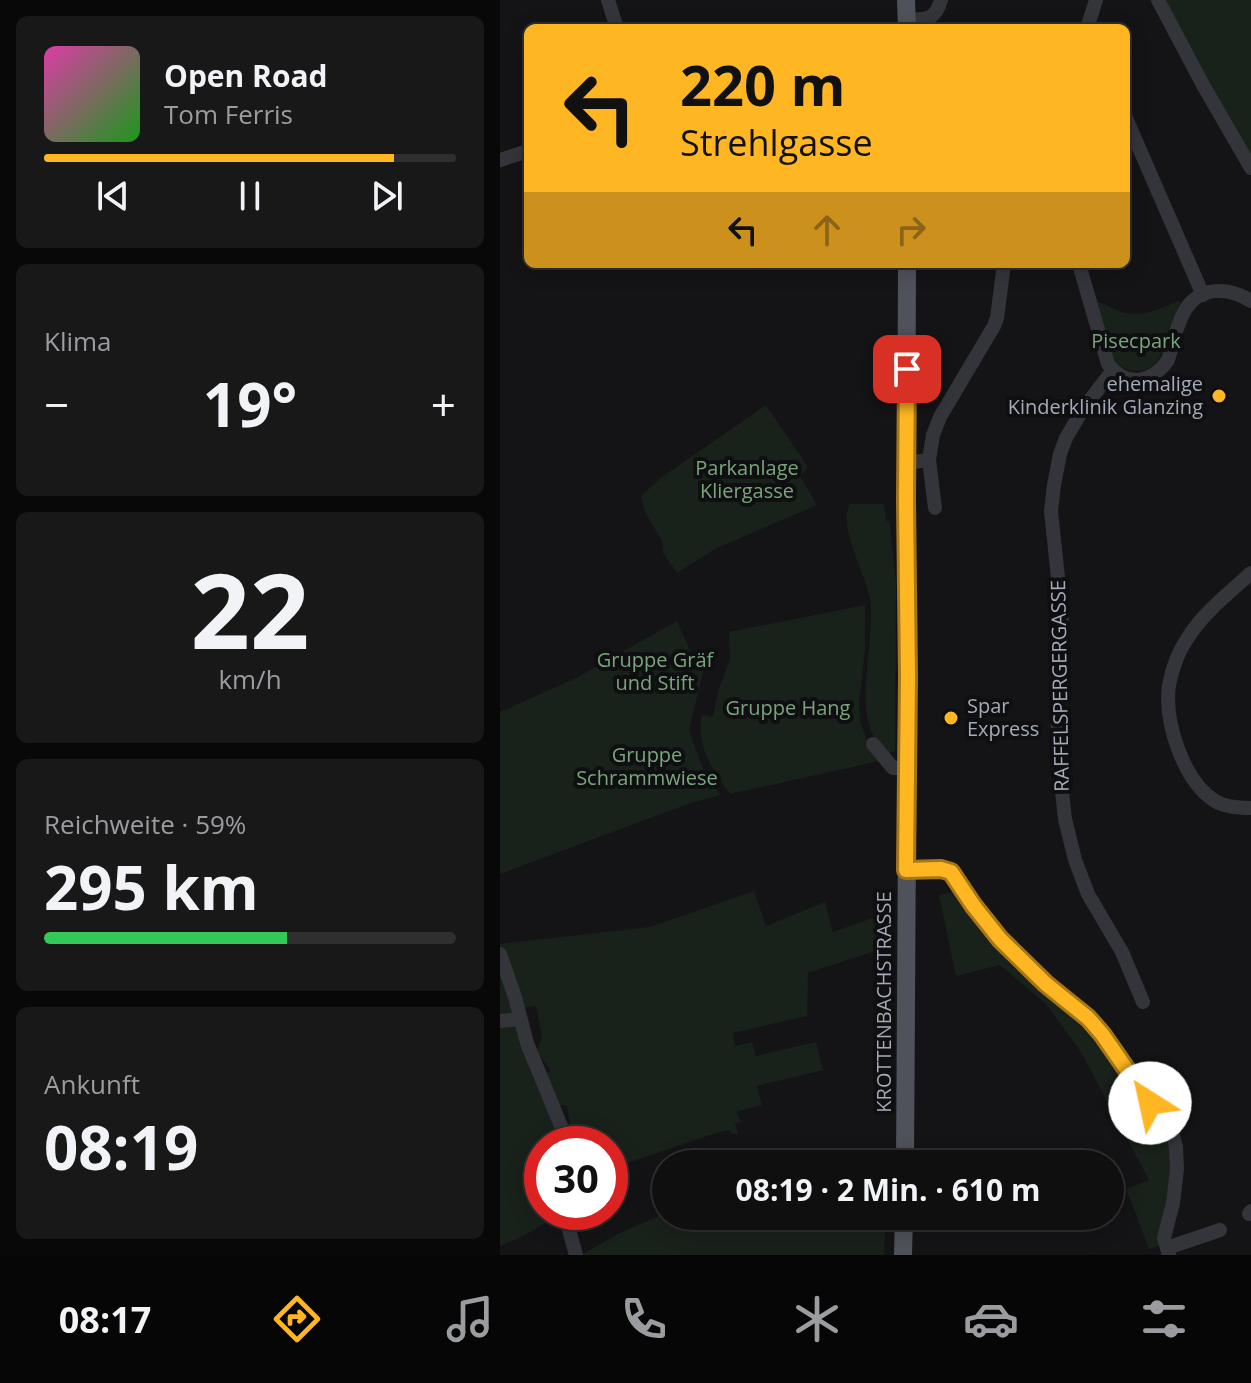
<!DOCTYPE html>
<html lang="de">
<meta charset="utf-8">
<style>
body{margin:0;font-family:"Open Sans",sans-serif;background:#181819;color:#f1f3f6;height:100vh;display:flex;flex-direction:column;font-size:30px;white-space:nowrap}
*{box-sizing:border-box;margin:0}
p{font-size:26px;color:#9b9c9f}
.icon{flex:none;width:44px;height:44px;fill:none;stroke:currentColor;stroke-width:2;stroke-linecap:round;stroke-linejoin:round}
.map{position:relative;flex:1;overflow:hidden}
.panel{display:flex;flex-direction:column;gap:16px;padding:16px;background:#080809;width:500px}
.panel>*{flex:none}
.hud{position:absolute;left:24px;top:24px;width:606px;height:244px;border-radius:12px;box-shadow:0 4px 20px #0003,0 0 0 2px #2f2f30;background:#ffb623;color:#111;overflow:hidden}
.speed{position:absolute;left:24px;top:1126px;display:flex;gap:16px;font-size:40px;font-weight:700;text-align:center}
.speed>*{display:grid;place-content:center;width:104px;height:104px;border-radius:50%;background:#0f0f10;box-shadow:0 4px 20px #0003,0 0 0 2px #2f2f30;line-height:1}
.speed .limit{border:12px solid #d22;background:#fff;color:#111}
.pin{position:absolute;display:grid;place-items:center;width:68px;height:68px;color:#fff;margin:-34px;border-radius:16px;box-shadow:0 4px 12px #0006}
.me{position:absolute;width:88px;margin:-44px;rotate:325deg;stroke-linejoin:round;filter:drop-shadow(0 0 6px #0008)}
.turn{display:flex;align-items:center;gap:28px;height:168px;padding:0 24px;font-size:36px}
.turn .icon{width:104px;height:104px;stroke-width:2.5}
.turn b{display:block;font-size:56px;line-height:68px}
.lanes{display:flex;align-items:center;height:76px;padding:0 24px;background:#0003;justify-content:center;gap:40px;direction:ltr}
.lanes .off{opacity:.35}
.big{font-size:60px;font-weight:700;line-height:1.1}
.panel .card{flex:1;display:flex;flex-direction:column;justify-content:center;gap:12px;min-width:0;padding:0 28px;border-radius:12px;background:#181819}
.panel .dial{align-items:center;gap:0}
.dial b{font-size:104px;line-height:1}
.song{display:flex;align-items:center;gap:24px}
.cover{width:96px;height:96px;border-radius:12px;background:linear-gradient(135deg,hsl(320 70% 55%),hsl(120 70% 35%))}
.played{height:8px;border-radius:4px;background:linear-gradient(90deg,#ffb623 85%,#2f2f30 85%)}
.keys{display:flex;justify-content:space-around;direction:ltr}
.heat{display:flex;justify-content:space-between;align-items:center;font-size:44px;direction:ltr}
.charge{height:12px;border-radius:6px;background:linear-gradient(90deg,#34c759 59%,#2f2f30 0)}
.trip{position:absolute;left:152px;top:1150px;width:472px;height:80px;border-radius:40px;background:#0f0f10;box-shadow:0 4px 20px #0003,0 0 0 2px #2f2f30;font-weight:700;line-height:80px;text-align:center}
.tab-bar{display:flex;height:128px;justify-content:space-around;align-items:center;background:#060606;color:#9b9c9f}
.tab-bar .icon{width:56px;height:56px}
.tab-bar .on{color:#ffb623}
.tab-bar b{font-size:36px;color:#f1f3f6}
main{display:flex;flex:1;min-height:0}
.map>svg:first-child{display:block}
</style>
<main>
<section class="panel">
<div class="card">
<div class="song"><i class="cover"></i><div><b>Open Road</b><p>Tom Ferris</p></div></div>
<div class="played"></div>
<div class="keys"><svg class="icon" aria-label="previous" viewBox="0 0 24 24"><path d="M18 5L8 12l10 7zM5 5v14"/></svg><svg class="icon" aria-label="pause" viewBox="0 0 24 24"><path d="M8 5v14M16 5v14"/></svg><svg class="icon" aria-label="next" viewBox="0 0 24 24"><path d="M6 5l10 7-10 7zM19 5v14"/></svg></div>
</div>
<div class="card"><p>Klima</p>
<div class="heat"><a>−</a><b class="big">19°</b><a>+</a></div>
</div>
<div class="card dial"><b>22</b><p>km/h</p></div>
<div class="card"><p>Reichweite · 59%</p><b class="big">295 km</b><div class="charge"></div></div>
<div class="card"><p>Ankunft</p><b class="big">08:19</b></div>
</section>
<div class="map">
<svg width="751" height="1255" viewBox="0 0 751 1255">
<rect width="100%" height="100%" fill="#141416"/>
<g fill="#19211b">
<path d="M662,0H751V163Z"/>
<path d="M678,301L681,302C678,308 675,313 673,319C666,338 663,372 636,371C624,371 616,364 610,354L596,304L598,302C606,304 613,309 622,312C642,318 659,309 678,301Z"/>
<path d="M266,405L308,467L300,476L317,505L215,549L177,573L163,553V543L145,512L141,496L162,477Z"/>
<path d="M350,504H384L386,521H389L390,525L396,583L395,751L389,753C385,749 379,745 376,740C353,706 376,640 370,599C366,574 337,527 350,504Z"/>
<path d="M365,605V650L359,704L360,721L367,742L379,761L230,794C212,768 196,748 202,715L213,717L218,692L230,659L229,632Z"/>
<path d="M177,621L195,662L204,668L189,730L202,766L220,795L188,804L0,874V712L76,678Z"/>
<path d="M254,891L266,926L325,902L333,932L387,913V947L308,973L307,1016L233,1033L235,1046L252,1042L256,1056L316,1042L323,1070L257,1086L262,1105L236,1112L241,1122L235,1123L238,1134H232L229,1130L216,1133L110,1169V1144H69L67,1137L71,1132L67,1106L61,1105L58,1111L42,1075L51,1071L37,1051L42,1036L36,1006L20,1008L63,1144H42V1212H60V1215L23,1236L0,1246V944L150,927Z"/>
<path d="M455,892L464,895L537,979L536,986L566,1011L572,1006L615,1057L673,1146L662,1245L649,1249L626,1189L649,1180L581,1052L546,1004L500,965L456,976L439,895Z"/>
<path d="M166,1213V1216H386L384,1255H81L120,1233Z"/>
</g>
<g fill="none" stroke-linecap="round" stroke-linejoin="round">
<g stroke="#34353b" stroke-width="14">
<path d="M108,0L117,28"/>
<path d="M658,0L703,85L751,168"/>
<path d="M407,20C426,19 435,21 441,0"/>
<path d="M587,28L596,0"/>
<path d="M626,118L703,295"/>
<path d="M0,160L28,151"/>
<path d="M579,264L608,364C627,388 652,383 668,360C673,344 676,326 684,312C699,285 729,287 751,301"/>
<path d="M613,370L583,409L566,438L560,454L554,485L551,511L562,616L557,690L558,754L565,819L575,860L588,894L622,952L643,1002"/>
<path d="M429,460L435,508"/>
<path d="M406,463L429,460L433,435L440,417L494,326L497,318L504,264"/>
<path d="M751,573C729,593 703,613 687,639C678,652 672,670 669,685C664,721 683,781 715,801C725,807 740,808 751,808"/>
<path d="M373,744L393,768H407"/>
<path d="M406,870L441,869L451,872L473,905L500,939L546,984L588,1018L602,1034L618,1055L633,1080L672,1131L676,1147L677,1169L673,1203L664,1238L669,1255"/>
<path d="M0,954L15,997L27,1043L63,1131L66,1144"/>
<path d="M0,1021L20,1019"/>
<path d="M64,1212L76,1255"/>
<path d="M749,1214L751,1211"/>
<path d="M667,1248L720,1230"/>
</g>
<g stroke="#50525b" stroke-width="18">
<path d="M406,0L407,28"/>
<path d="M405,1164L408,677L406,500L407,264"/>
<path d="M403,1255L404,1216"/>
</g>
</g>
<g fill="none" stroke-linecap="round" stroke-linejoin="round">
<g stroke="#a67617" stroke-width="20">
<path id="route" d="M407,369L406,500L408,677L406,870L441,869L451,872L473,905L500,939L546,984L588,1018L602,1034L650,1103"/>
</g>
<use href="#route" stroke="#ffb623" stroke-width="14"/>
</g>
<g fill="#ffb623" stroke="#0f0f11" stroke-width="3">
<circle cx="719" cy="396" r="8"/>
<circle cx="451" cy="718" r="8"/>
</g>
<g text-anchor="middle" stroke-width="8" stroke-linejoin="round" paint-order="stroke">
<g font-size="20" fill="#79a57c" stroke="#0f0f11">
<text x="636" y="348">Pisecpark</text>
<text x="247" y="475">Parkanlage<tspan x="247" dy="23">Kliergasse</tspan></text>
<text x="155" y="667">Gruppe Gräf<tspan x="155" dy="23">und Stift</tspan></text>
<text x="288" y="715">Gruppe Hang</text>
<text x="147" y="762">Gruppe<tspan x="147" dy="23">Schrammwiese</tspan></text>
</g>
<g font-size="20" fill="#a4aab8" stroke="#0f0f11" text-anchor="end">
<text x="703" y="391">ehemalige<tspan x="703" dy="23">Kinderklinik Glanzing</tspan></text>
<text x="467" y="713" text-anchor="start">Spar<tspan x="467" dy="23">Express</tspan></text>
</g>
<g font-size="20" fill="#a4aab8" stroke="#0f0f11">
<text transform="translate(560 686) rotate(-91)" y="7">RAFFELSPERGERGASSE</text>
<text transform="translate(384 1002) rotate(-90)" y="7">KROTTENBACHSTRASSE</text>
</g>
</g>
</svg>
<div class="speed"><div class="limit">30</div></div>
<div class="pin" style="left:407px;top:369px;background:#d93025"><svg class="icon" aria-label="arrive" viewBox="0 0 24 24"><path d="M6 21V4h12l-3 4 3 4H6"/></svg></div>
<svg class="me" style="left:650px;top:1103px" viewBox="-20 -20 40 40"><circle r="19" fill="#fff"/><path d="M0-13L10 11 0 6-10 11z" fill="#ffb623"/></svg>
<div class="trip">08:19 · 2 Min. · 610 m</div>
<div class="hud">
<div class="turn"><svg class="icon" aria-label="left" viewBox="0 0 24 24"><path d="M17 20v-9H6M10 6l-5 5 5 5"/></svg><div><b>220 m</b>Strehlgasse</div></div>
<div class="lanes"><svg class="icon" aria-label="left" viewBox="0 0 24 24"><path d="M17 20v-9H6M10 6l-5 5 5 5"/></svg><svg class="icon off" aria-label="ahead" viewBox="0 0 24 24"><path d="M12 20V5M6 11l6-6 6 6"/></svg><svg class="icon off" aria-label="right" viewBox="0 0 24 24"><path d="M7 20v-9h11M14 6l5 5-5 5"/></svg></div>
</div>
</div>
</main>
<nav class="tab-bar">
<b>08:17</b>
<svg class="icon on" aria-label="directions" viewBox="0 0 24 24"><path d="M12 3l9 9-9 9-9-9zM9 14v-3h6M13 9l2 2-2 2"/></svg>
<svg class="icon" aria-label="music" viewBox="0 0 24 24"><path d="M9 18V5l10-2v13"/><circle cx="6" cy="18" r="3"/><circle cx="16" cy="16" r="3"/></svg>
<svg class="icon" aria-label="phone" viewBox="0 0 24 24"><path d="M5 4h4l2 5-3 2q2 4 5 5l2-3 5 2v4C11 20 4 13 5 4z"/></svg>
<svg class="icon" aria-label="climate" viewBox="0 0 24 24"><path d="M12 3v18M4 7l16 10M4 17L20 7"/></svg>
<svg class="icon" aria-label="car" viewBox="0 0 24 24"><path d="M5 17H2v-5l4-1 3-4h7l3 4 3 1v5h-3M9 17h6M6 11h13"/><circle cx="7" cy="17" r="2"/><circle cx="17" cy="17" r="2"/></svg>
<svg class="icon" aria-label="filters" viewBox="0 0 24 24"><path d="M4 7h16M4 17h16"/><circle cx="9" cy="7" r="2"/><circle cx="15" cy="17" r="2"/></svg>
</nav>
